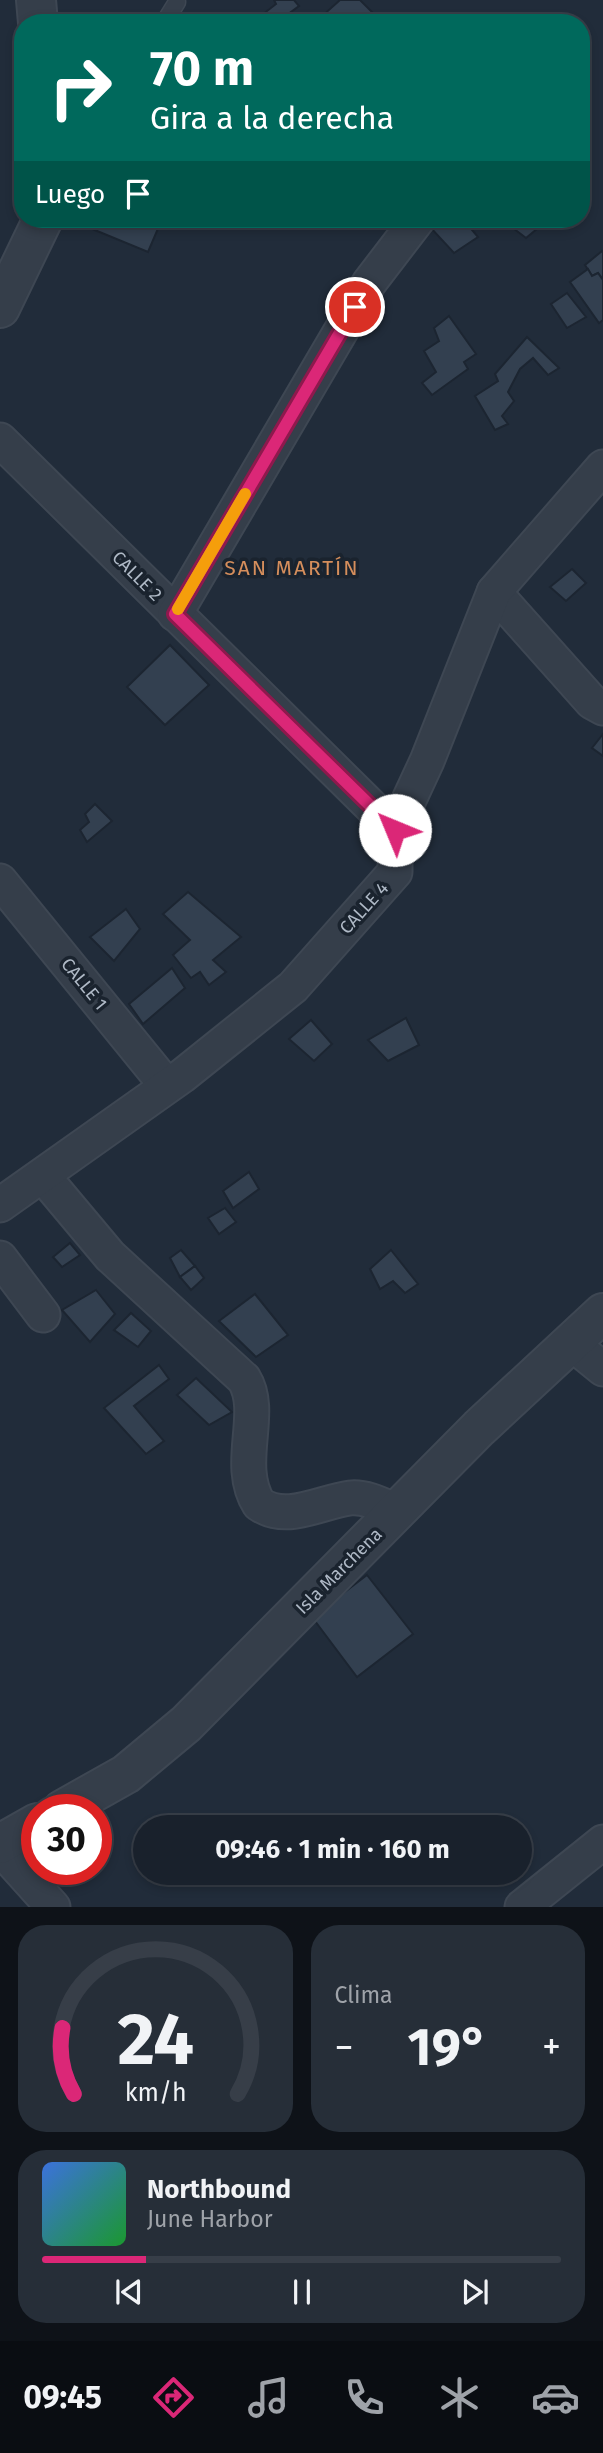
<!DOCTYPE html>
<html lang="es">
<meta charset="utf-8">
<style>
body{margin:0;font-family:"Fira Sans",sans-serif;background:#262e38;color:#f1f3f6;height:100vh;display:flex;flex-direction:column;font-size:26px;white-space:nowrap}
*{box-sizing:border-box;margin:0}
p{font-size:23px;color:#9fa3a9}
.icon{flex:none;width:38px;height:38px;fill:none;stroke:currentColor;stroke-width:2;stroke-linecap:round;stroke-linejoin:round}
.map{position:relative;height:1907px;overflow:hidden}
.side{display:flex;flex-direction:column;gap:18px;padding:18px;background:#0e1218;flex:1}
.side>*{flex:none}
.hud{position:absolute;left:14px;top:14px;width:576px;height:214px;border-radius:28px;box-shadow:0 4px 10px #0003,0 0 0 2px #373e48;background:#00695c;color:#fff;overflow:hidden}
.speed{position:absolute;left:21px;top:1794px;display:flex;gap:14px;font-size:35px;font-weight:700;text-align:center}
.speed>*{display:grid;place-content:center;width:91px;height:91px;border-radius:50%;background:#19212c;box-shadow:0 4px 10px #0003,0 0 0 2px #373e48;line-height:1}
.speed .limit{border:10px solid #d22;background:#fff;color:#111}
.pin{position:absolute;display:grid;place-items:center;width:60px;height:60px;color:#fff;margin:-30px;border:4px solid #fff;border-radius:50%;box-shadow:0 2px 7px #0007}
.me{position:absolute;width:77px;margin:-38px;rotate:315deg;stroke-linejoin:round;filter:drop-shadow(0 0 5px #0008)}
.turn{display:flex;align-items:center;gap:24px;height:147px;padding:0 21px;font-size:32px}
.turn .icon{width:91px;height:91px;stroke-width:2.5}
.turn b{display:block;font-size:49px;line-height:60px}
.then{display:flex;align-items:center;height:66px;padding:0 21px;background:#0003;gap:14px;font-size:26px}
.big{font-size:52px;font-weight:700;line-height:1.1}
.side .widget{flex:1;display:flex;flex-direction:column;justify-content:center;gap:10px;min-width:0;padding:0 24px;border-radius:28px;background:#262e38}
.side .dial{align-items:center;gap:0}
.dial svg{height:182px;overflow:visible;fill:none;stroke:#373e48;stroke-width:7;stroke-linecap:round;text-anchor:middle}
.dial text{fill:#f1f3f6;stroke:none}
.song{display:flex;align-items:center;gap:21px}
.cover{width:84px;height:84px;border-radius:10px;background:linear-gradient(135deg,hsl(220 70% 55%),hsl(130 70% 35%))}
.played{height:7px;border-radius:4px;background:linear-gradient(90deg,#db2777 20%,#373e48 20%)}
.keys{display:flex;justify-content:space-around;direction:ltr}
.heat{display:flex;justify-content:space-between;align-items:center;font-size:38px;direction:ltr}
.side .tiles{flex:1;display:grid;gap:18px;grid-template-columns:1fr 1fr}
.widget:last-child{grid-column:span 2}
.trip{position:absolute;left:133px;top:1815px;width:399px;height:70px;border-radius:35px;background:#19212c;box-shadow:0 4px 10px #0003,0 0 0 2px #373e48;font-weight:700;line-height:70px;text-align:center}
.menu{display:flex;height:112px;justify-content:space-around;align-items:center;background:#0a0d12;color:#9fa3a9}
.menu .icon{width:49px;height:49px}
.menu .on{color:#db2777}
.menu b{font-size:32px;color:#f1f3f6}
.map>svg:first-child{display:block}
</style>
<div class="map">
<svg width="603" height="1907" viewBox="0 0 603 1907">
<rect width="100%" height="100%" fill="#212c3a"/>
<g fill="#334050" stroke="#1c2531" stroke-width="2">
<path d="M274,0H294L299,6L276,23H260L258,18L276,4Z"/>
<path d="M340,0H360L379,19L374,23H326L321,17Z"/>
<path d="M68,219H149L160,224L148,252Z"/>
<path d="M434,219H463L478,237L454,253L429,226Z"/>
<path d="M515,219H549L526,238L509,225Z"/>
<path d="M602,251L603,252V280L598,273L592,276L585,265Z"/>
<path d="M588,269L592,276L598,273L603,280V320L599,323L570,282Z"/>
<path d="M567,293L586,317L567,328L551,304Z"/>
<path d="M449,316L476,354L464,362L468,369L432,395L422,383L436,372L424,351L439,341L434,328Z"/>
<path d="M527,337L559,368L548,375L533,358L520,369L508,392L514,401L502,416L508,424L495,430L475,396L498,381L495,374Z"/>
<path d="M572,569L586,583L566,601L550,587Z"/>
<path d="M170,645L209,685L165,725L127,687Z"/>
<path d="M603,734V756L592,748Z"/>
<path d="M95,804L112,821L87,842L80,830L89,822L85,814Z"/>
<path d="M188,892L241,937L213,960L226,972L209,985L200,972L191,978L173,955L190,940L163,914Z"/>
<path d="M126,909L140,929L114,961L90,937Z"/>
<path d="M172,968L185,988L143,1024L129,1004Z"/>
<path d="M406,1018L419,1045L388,1061L368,1040Z"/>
<path d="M311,1020L332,1044L314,1061L289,1039Z"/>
<path d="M249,1172L259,1189L233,1208L223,1191Z"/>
<path d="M225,1208L236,1222L219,1234L208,1218Z"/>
<path d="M70,1243L80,1255L62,1267L53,1257Z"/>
<path d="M181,1250L195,1266L180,1277L170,1258Z"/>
<path d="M391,1250L418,1284L405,1293L393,1281L380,1289L370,1269Z"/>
<path d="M195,1266L204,1278L191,1290L180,1277Z"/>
<path d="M96,1290L115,1314L90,1342L62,1310Z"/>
<path d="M255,1294L288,1335L256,1357L219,1321Z"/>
<path d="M131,1313L151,1331L138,1347L114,1330Z"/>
<path d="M159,1365L169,1379L134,1406L164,1441L146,1454L104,1408Z"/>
<path d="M196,1378L232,1412L209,1425L177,1395Z"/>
<path d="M367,1575L413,1634L357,1677L312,1617Z"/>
</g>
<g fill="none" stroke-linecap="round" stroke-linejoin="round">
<g stroke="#3e4753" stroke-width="19">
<path id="service" d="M164,23L177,2"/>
</g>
<g stroke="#3e4753" stroke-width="37">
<g id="minor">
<path d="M0,440L395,830"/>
<path d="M494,592L592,702L603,708"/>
<path d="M175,614L369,283L418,219"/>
<path d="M0,881L167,1086"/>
<path d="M43,1176L110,1256L244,1379C265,1413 234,1464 259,1504C287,1523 320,1502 350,1498C366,1496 384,1506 398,1512"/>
<path d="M0,1205L182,1076L293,987L395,872V830L427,761L494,592L603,467"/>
<path d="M0,1258L43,1315"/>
<path d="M571,1343L603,1369"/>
<path d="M0,1848L53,1907"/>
<path d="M522,1907L603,1842"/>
</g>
</g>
<g stroke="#3e4753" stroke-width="42">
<g id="tertiary">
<path d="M36,0L38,23"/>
<path d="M0,308L43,219"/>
<path d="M62,1810L126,1774L186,1724L479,1428L603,1313"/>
<path d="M0,1844L37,1823"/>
</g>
</g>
<use href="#service" stroke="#353e4a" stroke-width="16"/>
<use href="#minor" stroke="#353e4a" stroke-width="33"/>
<use href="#tertiary" stroke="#353e4a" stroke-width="38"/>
</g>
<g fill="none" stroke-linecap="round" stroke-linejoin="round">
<g stroke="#8e194d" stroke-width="18">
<path id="route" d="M355,307L175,614L395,830"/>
</g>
<use href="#route" stroke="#db2777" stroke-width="12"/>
<path stroke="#f59e0b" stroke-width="12" d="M178,609L245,494"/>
</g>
<g text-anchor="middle" stroke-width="7" stroke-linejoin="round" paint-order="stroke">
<g font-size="18" fill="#afb9c6" stroke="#1a232e">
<text transform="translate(137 576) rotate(45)" y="6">CALLE 2</text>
<text transform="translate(364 908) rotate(-48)" y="6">CALLE 4</text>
<text transform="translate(84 984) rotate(51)" y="6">CALLE 1</text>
<text transform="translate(339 1571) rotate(-45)" y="6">Isla Marchena</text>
</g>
<g font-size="21" letter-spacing="2" fill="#d58e5c" stroke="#1a232e">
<text x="292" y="575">SAN MARTÍN</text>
</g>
</g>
</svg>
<div class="speed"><div class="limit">30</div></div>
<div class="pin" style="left:355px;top:307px;background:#d93025"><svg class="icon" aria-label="arrive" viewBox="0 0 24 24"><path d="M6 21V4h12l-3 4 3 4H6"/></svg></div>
<svg class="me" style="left:395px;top:830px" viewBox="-20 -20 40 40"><circle r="19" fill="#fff"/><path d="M0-13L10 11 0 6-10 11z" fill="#db2777"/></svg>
<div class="trip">09:46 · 1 min · 160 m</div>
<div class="hud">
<div class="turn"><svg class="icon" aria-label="right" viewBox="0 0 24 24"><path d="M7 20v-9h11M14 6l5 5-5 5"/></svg><div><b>70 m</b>Gira a la derecha</div></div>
<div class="then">Luego<svg class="icon" aria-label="arrive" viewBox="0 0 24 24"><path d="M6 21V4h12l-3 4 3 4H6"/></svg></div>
</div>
</div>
<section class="side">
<div class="tiles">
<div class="widget dial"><svg viewBox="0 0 100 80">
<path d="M14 69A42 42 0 1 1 86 69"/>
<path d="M14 69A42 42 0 0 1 9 40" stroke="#db2777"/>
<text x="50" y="56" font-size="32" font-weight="700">24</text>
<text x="50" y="72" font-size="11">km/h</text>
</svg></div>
<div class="widget"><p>Clima</p>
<div class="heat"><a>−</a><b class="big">19°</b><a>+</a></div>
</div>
<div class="widget">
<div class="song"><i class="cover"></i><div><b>Northbound</b><p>June Harbor</p></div></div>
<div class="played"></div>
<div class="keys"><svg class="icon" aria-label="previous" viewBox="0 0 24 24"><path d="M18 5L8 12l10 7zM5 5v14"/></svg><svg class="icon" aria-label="pause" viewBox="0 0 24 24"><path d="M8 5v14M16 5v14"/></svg><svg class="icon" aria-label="next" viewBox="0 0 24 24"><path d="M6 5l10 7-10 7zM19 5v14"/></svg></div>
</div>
</div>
</section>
<nav class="menu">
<b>09:45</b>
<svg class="icon on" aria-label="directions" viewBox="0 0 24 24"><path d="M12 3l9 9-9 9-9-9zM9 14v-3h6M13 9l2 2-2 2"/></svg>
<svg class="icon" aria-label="music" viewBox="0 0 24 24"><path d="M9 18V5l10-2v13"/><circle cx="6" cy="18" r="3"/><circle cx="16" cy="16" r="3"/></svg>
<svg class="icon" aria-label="phone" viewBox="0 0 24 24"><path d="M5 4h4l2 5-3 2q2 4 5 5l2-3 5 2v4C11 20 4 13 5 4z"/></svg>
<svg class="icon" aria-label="climate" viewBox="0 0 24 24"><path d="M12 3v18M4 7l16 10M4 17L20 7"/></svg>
<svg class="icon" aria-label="car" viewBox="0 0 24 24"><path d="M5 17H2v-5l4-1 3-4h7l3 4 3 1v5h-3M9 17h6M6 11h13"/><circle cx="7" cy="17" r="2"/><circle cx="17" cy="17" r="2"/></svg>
</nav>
